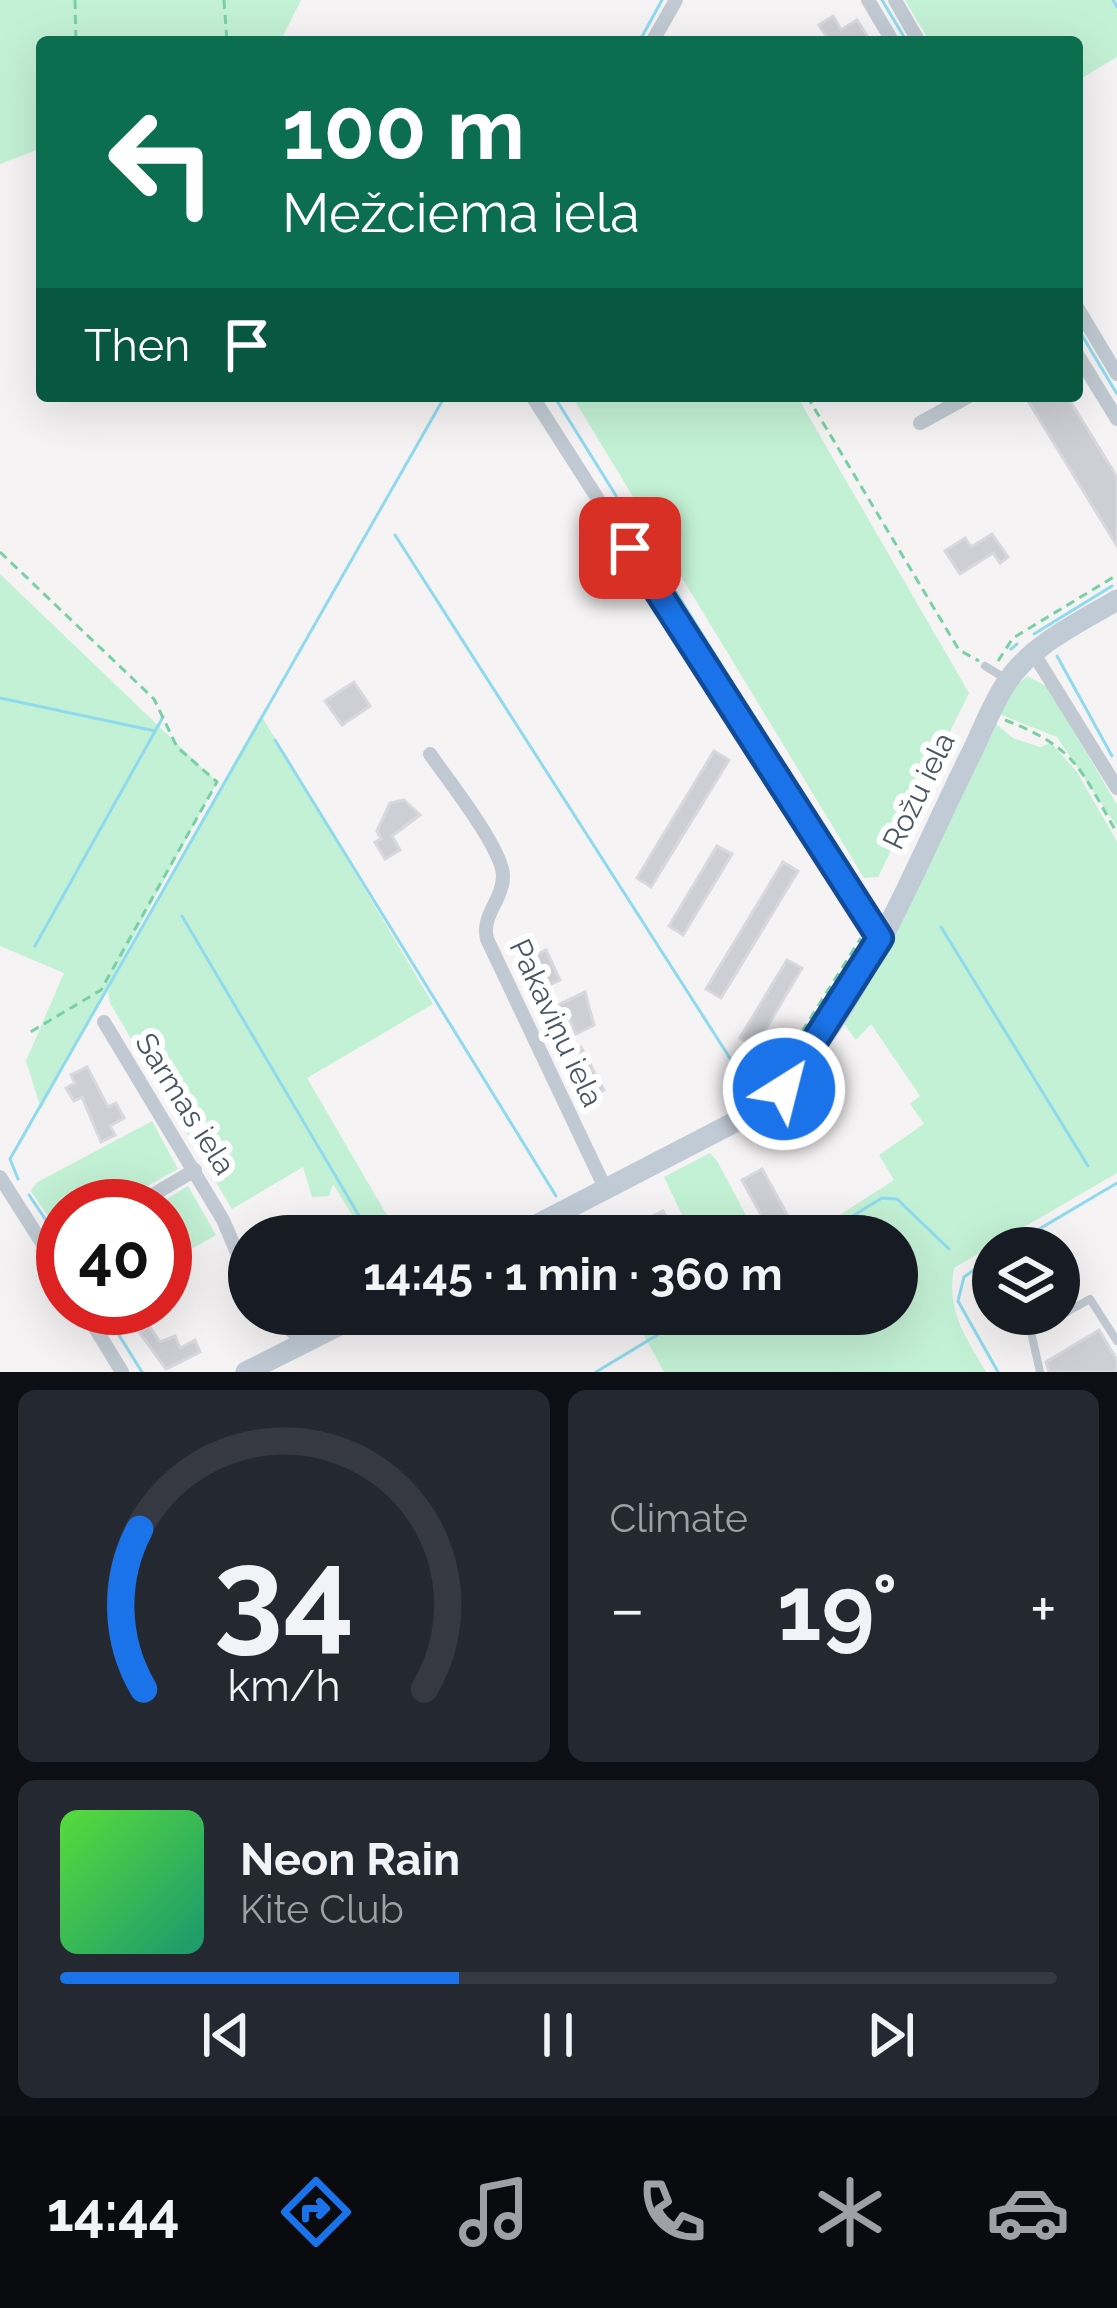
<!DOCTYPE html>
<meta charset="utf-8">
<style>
body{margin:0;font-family:Raleway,sans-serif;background:#242831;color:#f1f3f6;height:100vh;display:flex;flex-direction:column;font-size:45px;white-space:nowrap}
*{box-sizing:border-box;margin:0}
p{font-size:39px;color:#9ea1a6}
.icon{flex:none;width:66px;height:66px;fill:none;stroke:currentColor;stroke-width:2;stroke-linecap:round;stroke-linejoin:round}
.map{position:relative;height:1372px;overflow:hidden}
.panel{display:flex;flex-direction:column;gap:18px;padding:18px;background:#0d0f14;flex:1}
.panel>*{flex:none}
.top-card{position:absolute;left:36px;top:36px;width:1047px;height:366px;border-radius:12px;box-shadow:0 12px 48px #0002;background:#0b6e4f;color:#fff;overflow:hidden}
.tools{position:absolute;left:972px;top:1227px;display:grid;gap:24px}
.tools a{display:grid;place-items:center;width:108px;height:108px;border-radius:50%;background:#171b24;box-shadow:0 12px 48px #0002;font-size:60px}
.speed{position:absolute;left:36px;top:1179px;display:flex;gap:24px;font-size:60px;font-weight:700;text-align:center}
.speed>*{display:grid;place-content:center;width:156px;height:156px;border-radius:50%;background:#171b24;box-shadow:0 12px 48px #0002;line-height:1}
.speed .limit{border:18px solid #d22;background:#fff;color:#111}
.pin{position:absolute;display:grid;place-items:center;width:102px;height:102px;color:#fff;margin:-51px;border-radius:24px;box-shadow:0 6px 18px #0006}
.me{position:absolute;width:132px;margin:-66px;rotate:36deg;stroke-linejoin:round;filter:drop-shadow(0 0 9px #0008)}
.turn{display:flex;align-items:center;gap:42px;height:252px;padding:0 48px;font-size:54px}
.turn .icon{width:156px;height:156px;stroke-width:2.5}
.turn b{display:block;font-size:84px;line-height:102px}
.then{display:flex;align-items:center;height:114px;padding:0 48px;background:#0003;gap:24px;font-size:45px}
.big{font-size:90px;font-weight:700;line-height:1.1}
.panel .card{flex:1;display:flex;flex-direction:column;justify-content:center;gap:18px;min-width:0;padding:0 42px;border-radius:18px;background:#242831}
.panel .dial{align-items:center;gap:0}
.dial svg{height:312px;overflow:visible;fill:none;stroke:#363941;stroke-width:7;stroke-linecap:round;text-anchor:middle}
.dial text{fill:#f1f3f6;stroke:none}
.song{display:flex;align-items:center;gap:36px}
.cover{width:144px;height:144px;border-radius:18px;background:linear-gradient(135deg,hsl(110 70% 55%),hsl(160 70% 35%))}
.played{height:12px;border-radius:6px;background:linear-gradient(90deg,#1a73e8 40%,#363941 40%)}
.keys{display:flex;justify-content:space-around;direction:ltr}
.heat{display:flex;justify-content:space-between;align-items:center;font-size:66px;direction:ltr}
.panel .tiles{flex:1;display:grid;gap:18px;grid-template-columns:1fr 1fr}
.card:last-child{grid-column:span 2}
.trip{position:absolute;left:228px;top:1215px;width:690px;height:120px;border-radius:60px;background:#171b24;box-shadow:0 12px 48px #0002;font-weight:700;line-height:120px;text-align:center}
.tab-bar{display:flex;height:192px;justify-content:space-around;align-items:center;background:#090b0e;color:#9ea1a6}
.tab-bar .icon{width:84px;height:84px}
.tab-bar .active{color:#1a73e8}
.tab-bar b{font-size:54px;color:#f1f3f6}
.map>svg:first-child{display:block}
</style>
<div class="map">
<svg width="1117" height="1372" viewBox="0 0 1117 1372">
<rect width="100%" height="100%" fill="#f5f3f3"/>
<g fill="#c3f1d5">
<path d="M0,0H301L280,42H42V148L0,164Z"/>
<path d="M905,0H1117V57L1077,81V42H930Z"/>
<path d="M572,396H797L969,693L878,877L864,878Z"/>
<path d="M0,574L217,782L41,1109L26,1061L64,973L0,946Z"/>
<path d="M1027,676L1048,687L1117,805V827L1057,737L999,714L1011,691Z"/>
<path d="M261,715L433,1004L307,1078L399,1236H356L362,1231L333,1184L329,1196L312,1197L303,1167L232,1209L110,1003L107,987Z"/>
<path d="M995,723L1013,738L1040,747L1051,743L1077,772L1117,842V1173L954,1268C946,1310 965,1336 986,1372H664L634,1317L638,1314H897V1236H807L894,1180L879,1155L924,1124L910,1104L920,1096L871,1024L856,1040L842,1021Z"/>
<path d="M152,1121L178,1169L111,1206H63L60,1234L31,1191L36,1183Z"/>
<path d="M710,1153L717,1161L757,1236H692L664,1177Z"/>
<path d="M188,1186L216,1235L165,1264V1206H155Z"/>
</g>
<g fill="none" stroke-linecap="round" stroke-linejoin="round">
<g stroke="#90daee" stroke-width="3">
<path d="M882,0L907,42"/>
<path d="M1113,0L1117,7"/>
<path d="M639,42L662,0"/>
<path d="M1077,327L1117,394"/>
<path d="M554,396L867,899"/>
<path d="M395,535L735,1066"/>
<path d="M1034,634L1112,586"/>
<path d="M1011,649L1017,644"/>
<path d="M1057,656L1112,756"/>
<path d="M0,698L155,731"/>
<path d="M275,740L556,1196"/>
<path d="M182,916L371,1236"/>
<path d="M941,927L1088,1166"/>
<path d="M35,946L163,717"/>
<path d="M18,1179L10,1159L445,396"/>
<path d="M29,1195L56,1235"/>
<path d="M820,1236L882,1198L897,1199L949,1249"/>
<path d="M1007,1248L1117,1183"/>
<path d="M993,1256L964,1277L958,1301L998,1372"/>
<path d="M102,1308L142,1372"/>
<path d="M596,1372L692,1314"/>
</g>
</g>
<g fill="#cdcfd5" stroke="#d7d9de" stroke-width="3">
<path d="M833,16L841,30L857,20L869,39L830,42L819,25Z"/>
<path d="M1025,396H1067L1117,477V546Z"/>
<path d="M992,534L1008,557L1000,563L993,553L960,574L945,551L965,538L971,547Z"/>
<path d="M354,682L370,706L342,725L325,701Z"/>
<path d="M714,751L729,760L651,887L637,878Z"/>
<path d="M404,800L420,815L392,836L400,850L385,859L375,842L381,839L377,831L390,803Z"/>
<path d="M717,846L732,854L683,935L669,926Z"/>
<path d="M783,862L798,871L721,998L706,989Z"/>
<path d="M546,950L560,980L549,985L544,975L526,978L519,963Z"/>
<path d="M787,960L802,968L755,1047L740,1038Z"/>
<path d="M585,992L594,1025L576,1034L569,1018L561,1022L554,1007Z"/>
<path d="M581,1047L604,1090L588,1098L566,1054Z"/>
<path d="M87,1067L108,1107L116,1103L124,1118L110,1126L115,1135L101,1142L82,1097L74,1101L66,1088L75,1083L71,1075Z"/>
<path d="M762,1169L790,1220L770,1231L742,1180Z"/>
<path d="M663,1211L675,1236H612Z"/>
<path d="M149,1326L160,1342L175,1336L180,1348L195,1340L200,1352L166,1369L139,1332Z"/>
<path d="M1099,1330L1117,1360V1372H1049L1046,1362Z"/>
</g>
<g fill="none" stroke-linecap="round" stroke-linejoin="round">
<g stroke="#7ad0a6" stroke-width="3" stroke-dasharray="9 6" stroke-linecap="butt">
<path d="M75,0L76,42"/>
<path d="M224,0L227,42"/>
<path d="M807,396L959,650L979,661"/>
<path d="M0,552L154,699L177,747L217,782L101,990L27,1034"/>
<path d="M998,661L1013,638L1117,575"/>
<path d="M1005,720C1077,748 1080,769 1117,833"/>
<path d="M786,1057L861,938"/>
</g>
<g stroke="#c1cad2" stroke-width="8">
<path d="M985,666L1006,679"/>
<path d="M1040,1372L1031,1332L1090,1299L1117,1341"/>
</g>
<g stroke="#c1cad2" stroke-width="14">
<path d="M868,0L893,42"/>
<path d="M895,0L919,42"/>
<path d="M652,42L676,0"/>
<path d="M1077,307L1117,374"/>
<path d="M1077,354L1117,419"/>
<path d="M532,396L879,938"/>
<path d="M920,423L969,396"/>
<path d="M1034,654L1117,788"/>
<path d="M430,754C447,779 503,849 503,876C503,900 481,915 487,939L606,1190"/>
<path d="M104,1022L223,1220L249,1280"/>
<path d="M0,1177L63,1276"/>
<path d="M134,1206L195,1170"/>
<path d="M83,1308L122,1372"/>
<path d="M275,1314L304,1343"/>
</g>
<g stroke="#c1cbd6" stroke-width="21">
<path d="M515,1236L760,1109C851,1032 916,864 970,756C982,732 992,704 1007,682C1031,645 1080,622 1117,600"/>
<path d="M246,1372L361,1314"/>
</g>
</g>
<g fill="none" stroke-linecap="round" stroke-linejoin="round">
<g stroke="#114b97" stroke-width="30">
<path id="route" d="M630,548L880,938L784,1089"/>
</g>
<use href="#route" stroke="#1a73e8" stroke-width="21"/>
</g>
<g text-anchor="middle" stroke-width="12" stroke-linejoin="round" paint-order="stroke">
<g font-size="30" fill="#4a5661" stroke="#fff">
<text transform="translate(919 791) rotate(-64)" y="10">Rožu iela</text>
<text transform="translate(556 1023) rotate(65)" y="10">Pakaviņu iela</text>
<text transform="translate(185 1104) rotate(58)" y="10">Sarmas iela</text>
</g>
</g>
</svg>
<div class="tools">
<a><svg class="icon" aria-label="layers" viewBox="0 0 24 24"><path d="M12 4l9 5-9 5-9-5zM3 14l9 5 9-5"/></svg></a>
</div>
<div class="speed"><div class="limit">40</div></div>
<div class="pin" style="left:630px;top:548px;background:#d93025"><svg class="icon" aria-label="arrive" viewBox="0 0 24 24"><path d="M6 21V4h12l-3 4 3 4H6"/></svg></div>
<svg class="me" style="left:784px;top:1089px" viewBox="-20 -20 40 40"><circle r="17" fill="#1a73e8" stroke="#fff" stroke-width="3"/><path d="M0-11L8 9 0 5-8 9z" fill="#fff"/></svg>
<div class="trip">14:45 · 1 min · 360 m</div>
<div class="top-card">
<div class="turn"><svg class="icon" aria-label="left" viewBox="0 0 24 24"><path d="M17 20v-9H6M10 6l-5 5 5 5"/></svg><div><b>100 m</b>Mežciema iela</div></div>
<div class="then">Then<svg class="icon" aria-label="arrive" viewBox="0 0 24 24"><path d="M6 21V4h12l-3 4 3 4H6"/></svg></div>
</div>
</div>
<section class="panel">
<div class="tiles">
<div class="card dial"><svg viewBox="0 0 100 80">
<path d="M14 69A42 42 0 1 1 86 69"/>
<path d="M14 69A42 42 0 0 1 13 28" stroke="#1a73e8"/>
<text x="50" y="56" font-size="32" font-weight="700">34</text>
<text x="50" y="72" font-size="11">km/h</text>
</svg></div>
<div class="card"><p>Climate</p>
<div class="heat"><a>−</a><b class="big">19°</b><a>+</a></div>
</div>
<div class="card">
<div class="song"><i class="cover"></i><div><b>Neon Rain</b><p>Kite Club</p></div></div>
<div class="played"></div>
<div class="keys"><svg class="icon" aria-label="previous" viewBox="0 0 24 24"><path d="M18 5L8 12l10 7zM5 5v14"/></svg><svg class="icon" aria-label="pause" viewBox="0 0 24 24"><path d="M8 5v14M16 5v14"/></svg><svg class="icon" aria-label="next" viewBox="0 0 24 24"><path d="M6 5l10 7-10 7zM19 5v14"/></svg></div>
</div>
</div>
</section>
<nav class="tab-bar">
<b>14:44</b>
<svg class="icon active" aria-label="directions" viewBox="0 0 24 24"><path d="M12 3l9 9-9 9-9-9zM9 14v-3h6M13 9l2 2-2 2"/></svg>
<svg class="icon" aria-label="music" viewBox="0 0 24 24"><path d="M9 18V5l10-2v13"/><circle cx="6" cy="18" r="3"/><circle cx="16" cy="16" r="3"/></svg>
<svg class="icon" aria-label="phone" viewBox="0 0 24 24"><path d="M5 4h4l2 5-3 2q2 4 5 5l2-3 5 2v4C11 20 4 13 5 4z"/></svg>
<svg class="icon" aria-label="climate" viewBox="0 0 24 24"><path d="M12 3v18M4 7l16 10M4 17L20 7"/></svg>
<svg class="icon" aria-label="car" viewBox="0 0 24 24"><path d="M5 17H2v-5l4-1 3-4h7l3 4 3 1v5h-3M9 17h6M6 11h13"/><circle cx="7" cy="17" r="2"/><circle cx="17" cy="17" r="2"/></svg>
</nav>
